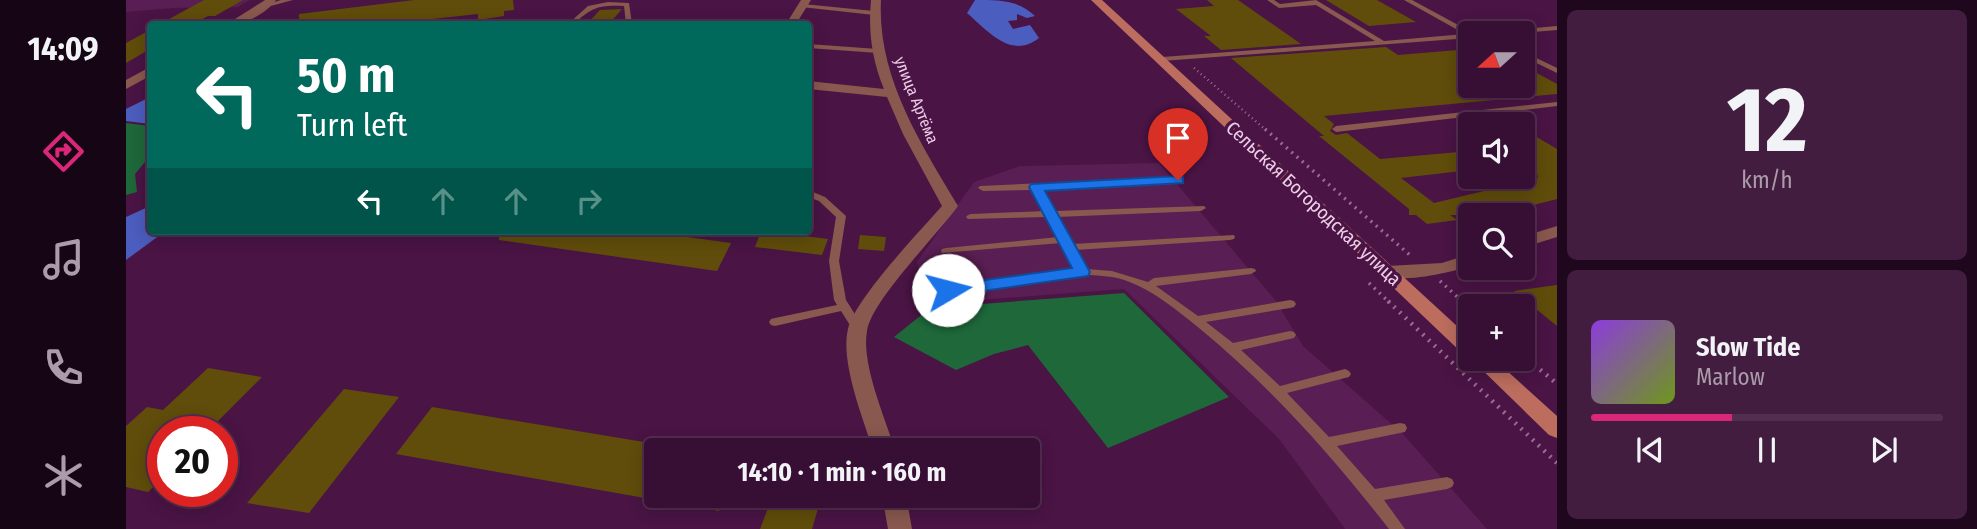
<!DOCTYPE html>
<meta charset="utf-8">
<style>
body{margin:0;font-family:"Fira Sans Condensed",sans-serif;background:#431d40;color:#f1f3f6;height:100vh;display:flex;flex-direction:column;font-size:26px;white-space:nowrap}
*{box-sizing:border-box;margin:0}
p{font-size:23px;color:#ab9cac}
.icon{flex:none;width:38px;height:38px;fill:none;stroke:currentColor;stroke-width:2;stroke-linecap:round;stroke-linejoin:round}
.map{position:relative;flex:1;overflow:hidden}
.sheet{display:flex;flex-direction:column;gap:10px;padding:10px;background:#1f081d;width:420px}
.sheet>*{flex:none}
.hud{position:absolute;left:21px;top:21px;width:665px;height:214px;border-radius:7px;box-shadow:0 4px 18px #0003,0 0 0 2px #522f4f;background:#00695c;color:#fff;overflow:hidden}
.needle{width:46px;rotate:249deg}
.buttons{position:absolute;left:1332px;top:21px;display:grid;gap:14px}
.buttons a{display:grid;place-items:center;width:77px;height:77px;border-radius:7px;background:#380f34;box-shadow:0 4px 18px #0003,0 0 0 2px #522f4f;font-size:35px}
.speed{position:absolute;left:21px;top:416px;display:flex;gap:14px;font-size:35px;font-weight:700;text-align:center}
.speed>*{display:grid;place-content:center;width:91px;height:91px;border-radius:50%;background:#380f34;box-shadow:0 4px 18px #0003,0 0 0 2px #522f4f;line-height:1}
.speed .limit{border:10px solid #d22;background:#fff;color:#111}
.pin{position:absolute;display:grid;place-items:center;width:60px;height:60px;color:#fff;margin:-72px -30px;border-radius:50% 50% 50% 0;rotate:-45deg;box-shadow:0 0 7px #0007}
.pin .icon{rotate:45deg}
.me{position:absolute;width:77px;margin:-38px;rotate:82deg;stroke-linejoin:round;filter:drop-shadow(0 0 5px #0008)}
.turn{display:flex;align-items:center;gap:24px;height:147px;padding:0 35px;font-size:32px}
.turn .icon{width:91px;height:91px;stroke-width:2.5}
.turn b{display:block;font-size:49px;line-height:60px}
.lanes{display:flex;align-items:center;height:66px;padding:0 35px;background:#0003;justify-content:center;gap:35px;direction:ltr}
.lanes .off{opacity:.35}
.sheet .tile{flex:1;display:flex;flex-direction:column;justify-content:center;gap:10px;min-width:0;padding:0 24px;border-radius:10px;background:#431d40}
.sheet .dial{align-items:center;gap:0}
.dial b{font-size:91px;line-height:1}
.song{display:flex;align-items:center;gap:21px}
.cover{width:84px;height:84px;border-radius:10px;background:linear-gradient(135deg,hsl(270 70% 55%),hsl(80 70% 35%))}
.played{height:7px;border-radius:4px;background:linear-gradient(90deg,#db2777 40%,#522f4f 40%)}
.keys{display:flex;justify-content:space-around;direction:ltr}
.trip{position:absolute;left:518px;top:438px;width:396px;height:70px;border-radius:7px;background:#380f34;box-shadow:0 4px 18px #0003,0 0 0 2px #522f4f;font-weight:700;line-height:70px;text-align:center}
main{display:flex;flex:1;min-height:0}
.tabs{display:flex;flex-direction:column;width:126px;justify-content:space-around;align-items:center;background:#160615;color:#ab9cac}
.tabs .icon{width:49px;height:49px}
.tabs .selected{color:#db2777}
.tabs b{font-size:32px;color:#f1f3f6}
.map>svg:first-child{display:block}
</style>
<main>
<nav class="tabs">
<b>14:09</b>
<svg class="icon selected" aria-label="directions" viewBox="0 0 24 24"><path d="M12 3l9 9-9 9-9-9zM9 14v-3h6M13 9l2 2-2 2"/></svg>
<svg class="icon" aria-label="music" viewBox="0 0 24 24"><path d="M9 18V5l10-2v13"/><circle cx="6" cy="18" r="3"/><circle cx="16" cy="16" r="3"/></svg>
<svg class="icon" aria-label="phone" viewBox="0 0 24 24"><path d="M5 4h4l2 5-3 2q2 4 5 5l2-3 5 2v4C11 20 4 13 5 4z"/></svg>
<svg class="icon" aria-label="climate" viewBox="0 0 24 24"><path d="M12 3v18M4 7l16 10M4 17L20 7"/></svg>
</nav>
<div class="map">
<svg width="1431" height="529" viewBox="0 0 1431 529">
<rect width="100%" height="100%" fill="#4a1445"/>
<g fill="#591e53">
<path d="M0,0H124L112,7L48,8L0,12Z"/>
<path d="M1033,163L1150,301L1177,346L1277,434L1361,529H1219L1153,439L998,289L801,304L791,262L848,182L894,166Z"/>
</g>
<g fill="#1e683a">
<path d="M0,123L24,126V156L9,174L11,192L0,195Z"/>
<path d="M998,293L1103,397L982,448L902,345L868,354L830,370L768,337L804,308Z"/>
</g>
<g fill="#4b5dbe">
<path d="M849,0C873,0 893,0 909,16L901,18L891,14V20L882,21L887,29L904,25L913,38C885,60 862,31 841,13Z"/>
<path d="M24,97V124L0,121V109Z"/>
<path d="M24,206V231H36L34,235L0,260V217Z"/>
</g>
<g fill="#604d0b">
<path d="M78,0H117L89,16H82L67,24H34Z"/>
<path d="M288,0H387L388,10L378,11V16L352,20V14L306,19L305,24H173V14Z"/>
<path d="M1081,0H1112L1175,44L1095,50L1078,36H1085L1050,9L1088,6Z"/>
<path d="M1200,0H1251L1290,22L1243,26Z"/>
<path d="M496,9L483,24H461L474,10Z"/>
<path d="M24,30V49L0,63V43Z"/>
<path d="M1260,47L1272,55L1344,49V86H1396V65L1431,84V94L1198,116L1208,124L1204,131L1210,135L1221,133L1254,159L1344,151V170L1275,178L1308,203L1412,178L1409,162L1396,164V137L1409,136L1431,149V199L1368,215H1324L1331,220L1301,224L1290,215H1283V209L1193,136H1198L1105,58Z"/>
<path d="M373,231H517L605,243L591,271L373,240Z"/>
<path d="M635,231H638L702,239L696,255L629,247Z"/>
<path d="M734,235L760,237L758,251L732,249Z"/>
<path d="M1431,285V326L1388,291Z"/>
<path d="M82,368L136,377L81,432H37V477L22,492L0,487V426L21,407L37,410Z"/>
<path d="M218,389L273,397L183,513L121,503Z"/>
<path d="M306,407L530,444V500L270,454Z"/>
<path d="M551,495H599L593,511L550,503Z"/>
<path d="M647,495H696L686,529H634Z"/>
</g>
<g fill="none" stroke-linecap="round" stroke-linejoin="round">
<path stroke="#986c92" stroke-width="2.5" stroke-dasharray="1 3.5" stroke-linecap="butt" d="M1068,68L1141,131"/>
<g stroke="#986c92" stroke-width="3.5" stroke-dasharray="2 5" stroke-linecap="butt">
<path d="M1139,129L1285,256"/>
<path d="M1314,281L1338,303"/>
<path d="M1243,283L1264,303"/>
</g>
<g stroke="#986c92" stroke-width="4.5" stroke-dasharray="2 6" stroke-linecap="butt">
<path d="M1262,301L1431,463"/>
<path d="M1336,301L1344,308"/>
<path d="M1396,354L1431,384"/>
</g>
<g fill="#89584e" fill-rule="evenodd">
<path d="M155,0H167L141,7L138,5Z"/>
<path d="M1141,0H1148L1154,4L1190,0L1258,41L1339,34L1278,0H1286L1347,33H1344V38L1036,61L1032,59L1036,57L1249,41L1190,5L1153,8Z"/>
<path d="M482,2L503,3L506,24H500L498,6C473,5 466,7 448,24H442L462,6Z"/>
<path d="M677,4L748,11L751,13L748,15L675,7V5Z"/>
<path d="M1431,26V30L1396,33H1374L1377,31Z"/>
<path d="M682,44L752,49L756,51L752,53L682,48Z"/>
<path d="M1396,51L1431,68V73L1396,56Z"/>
<path d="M1431,102V106L1210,132L1206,129L1210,126Z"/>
<path d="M1052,177L1055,178L1057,180L1055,182L916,189L928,211L1078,206L1080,208L1075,211L931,217L946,244L1108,235L1109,237L1108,239L1104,240L949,250L960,269L986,271L1022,282L1028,278L1125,268L1129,269L1130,271L1125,274L1030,286L1072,316L1164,300L1168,301L1170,304L1168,307L1164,308L1080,322L1107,343L1164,331L1168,332L1170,335L1168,338L1115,350L1154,386L1219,369L1223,371L1225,374L1223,377L1161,393L1203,437L1274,423L1279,424L1281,428L1279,432L1274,433L1211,446L1249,489L1321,477L1326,479L1328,483L1326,487L1321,489L1258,500L1279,529H1263C1206,456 1145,387 1073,328C1048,308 1019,283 986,277C934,269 873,286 822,294L817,290L822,286L905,273L949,269L935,243L816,253L815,251L816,249L820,248L932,237L921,217L842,219L840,217L842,215L845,214L918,211L907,190L857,191L852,188L854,186Z"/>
<path d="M682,190L699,197L720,216L713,261L720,300L737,327L735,330H727L715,311L649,326L645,325L643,322L645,319L649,318L711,305L708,300L703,261L710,217L693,201L682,197Z"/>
</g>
<g fill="#89584e" fill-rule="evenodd">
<path d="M139,0H150C140,14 118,25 101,24Z"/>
<path d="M675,0H685L670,24H660Z"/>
<path d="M745,0H755C751,76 794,142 832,206C812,234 745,301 741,331C735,364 759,417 769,450H747C737,418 714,362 722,329C729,299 793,232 816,206L777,134L761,97L682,89V81L758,89C746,60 742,31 745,0Z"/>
<path d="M24,67V76L0,89V80Z"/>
<path d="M1431,226V237L1396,248V237Z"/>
<path d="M1344,254V266C1327,272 1264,287 1252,272L1261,266L1316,263Z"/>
<path d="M756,495H780L786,529H762Z"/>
</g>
<g fill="#bc6d5e" fill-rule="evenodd">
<path d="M965,0H976L1344,338V356L1337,354Z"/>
<path d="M1345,359H1368L1431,416V438L1423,435Z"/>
</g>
</g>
<path fill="#1a73e8" stroke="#114b97" stroke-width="2" d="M1052,176L1057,177V183L919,191L964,272L962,276L822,296L814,290L822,285L946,268L903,187L905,184Z"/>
<g text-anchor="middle" stroke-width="7" stroke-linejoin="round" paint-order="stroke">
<g font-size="16" fill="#eecde8" stroke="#4a1445">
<text transform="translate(791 100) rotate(68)" y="6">улица Артёма</text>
</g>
<g font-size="19" fill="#eecde8" stroke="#4a1445">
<text transform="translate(1188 203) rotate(43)" y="7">Сельская Богородская улица</text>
</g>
</g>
</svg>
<div class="buttons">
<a><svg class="needle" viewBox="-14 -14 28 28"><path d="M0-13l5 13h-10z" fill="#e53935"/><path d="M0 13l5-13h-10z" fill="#ab9cac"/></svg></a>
<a><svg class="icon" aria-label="sound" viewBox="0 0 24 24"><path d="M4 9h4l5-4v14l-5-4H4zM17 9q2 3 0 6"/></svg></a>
<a><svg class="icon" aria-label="search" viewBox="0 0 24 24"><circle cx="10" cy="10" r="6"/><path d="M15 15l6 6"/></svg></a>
<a>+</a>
</div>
<div class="speed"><div class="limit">20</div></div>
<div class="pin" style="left:1052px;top:180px;background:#d93025"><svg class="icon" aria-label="arrive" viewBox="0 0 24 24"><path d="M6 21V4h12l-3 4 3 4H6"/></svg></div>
<svg class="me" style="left:822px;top:290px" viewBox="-20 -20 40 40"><circle r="19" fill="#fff"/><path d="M0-13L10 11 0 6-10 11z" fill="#1a73e8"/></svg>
<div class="trip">14:10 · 1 min · 160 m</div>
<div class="hud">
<div class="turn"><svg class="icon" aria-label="left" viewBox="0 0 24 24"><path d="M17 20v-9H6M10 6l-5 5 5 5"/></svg><div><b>50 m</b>Turn left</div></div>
<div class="lanes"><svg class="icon" aria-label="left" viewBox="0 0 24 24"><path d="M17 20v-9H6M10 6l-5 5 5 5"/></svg><svg class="icon off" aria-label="ahead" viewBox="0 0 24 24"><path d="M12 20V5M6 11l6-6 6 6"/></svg><svg class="icon off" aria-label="ahead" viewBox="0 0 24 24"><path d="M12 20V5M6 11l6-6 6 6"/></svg><svg class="icon off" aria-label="right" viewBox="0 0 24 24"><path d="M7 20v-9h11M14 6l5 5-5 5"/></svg></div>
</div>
</div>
<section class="sheet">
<div class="tile dial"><b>12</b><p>km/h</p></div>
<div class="tile">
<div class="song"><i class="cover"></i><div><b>Slow Tide</b><p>Marlow</p></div></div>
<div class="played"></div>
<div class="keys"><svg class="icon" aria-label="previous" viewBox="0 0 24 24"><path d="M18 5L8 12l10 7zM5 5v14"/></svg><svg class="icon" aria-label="pause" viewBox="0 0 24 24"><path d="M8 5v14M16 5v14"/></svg><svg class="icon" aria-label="next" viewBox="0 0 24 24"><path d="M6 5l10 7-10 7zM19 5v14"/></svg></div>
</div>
</section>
</main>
